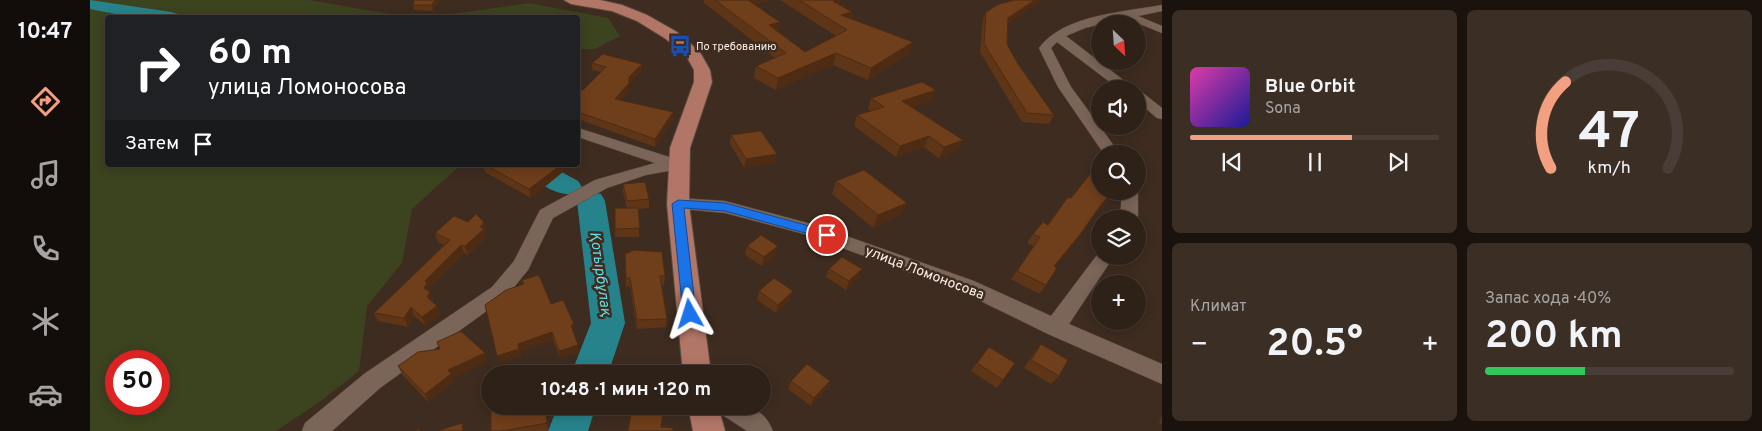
<!DOCTYPE html>
<html lang="ru">
<meta charset="utf-8">
<style>
body{margin:0;font-family:Overpass,sans-serif;background:#3a2e25;color:#f1f3f6;height:100vh;display:flex;flex-direction:column;font-size:19px;white-space:nowrap}
*{box-sizing:border-box;margin:0}
p{font-size:16px;color:#a7a3a2}
.icon{flex:none;width:28px;height:28px;fill:none;stroke:currentColor;stroke-width:2;stroke-linecap:round;stroke-linejoin:round}
.map{position:relative;flex:1;overflow:hidden}
.drawer{display:flex;flex-direction:column;gap:10px;padding:10px;background:#19120d;width:600px}
.drawer>*{flex:none}
.guide{position:absolute;left:15px;top:15px;width:475px;height:152px;border-radius:5px;box-shadow:0 2px 12px #0003,0 0 0 1px #493e37;background:#202124;color:#fff;overflow:hidden}
.needle{width:32px;rotate:155deg}
.buttons{position:absolute;left:1001px;top:15px;display:grid;gap:10px}
.buttons a{display:grid;place-items:center;width:55px;height:55px;border-radius:50%;background:#2e2118;box-shadow:0 2px 12px #0003,0 0 0 1px #493e37;font-size:25px}
.speed{position:absolute;left:15px;top:350px;display:flex;gap:10px;font-size:25px;font-weight:700;text-align:center}
.speed>*{display:grid;place-content:center;width:65px;height:65px;border-radius:50%;background:#2e2118;box-shadow:0 2px 12px #0003,0 0 0 1px #493e37;line-height:1}
.speed .limit{border:8px solid #d22;background:#fff;color:#111}
.pin{position:absolute;display:grid;place-items:center;width:42px;height:42px;color:#fff;margin:-21px;border:2px solid #fff;border-radius:50%;box-shadow:0 1px 5px #0007}
.me{position:absolute;width:55px;margin:-28px;rotate:354deg;stroke-linejoin:round;filter:drop-shadow(0 0 4px #0008)}
.turn{display:flex;align-items:center;gap:18px;height:105px;padding:0 20px;font-size:22px}
.turn .icon{width:65px;height:65px;stroke-width:2.5}
.turn b{display:block;font-size:35px;line-height:42px}
.then{display:flex;align-items:center;height:48px;padding:0 20px;background:#0003;gap:10px;font-size:19px}
.big{font-size:38px;font-weight:700;line-height:1.1}
.drawer .widget{flex:1;display:flex;flex-direction:column;justify-content:center;gap:8px;min-width:0;padding:0 18px;border-radius:8px;background:#3a2e25}
.drawer .dial{align-items:center;gap:0}
.dial svg{height:130px;overflow:visible;fill:none;stroke:#493e37;stroke-width:7;stroke-linecap:round;text-anchor:middle}
.dial text{fill:#f1f3f6;stroke:none}
.song{display:flex;align-items:center;gap:15px}
.cover{width:60px;height:60px;border-radius:8px;background:linear-gradient(135deg,hsl(320 70% 55%),hsl(240 70% 35%))}
.played{height:5px;border-radius:2px;background:linear-gradient(90deg,#f3a081 65%,#493e37 65%)}
.keys{display:flex;justify-content:space-around;direction:ltr}
.heat{display:flex;justify-content:space-between;align-items:center;font-size:28px;direction:ltr}
.charge{height:8px;border-radius:4px;background:linear-gradient(90deg,#34c759 40%,#493e37 0)}
.drawer .tiles{flex:1;display:grid;gap:10px;grid-template-columns:repeat(2,1fr)}
.trip{position:absolute;left:391px;top:365px;width:290px;height:50px;border-radius:25px;background:#2e2118;box-shadow:0 2px 12px #0003,0 0 0 1px #493e37;font-weight:700;line-height:50px;text-align:center}
main{display:flex;flex:1;min-height:0}
.tab-bar{display:flex;flex-direction:column;width:90px;justify-content:space-around;align-items:center;background:#120d0a;color:#a7a3a2}
.tab-bar .icon{width:35px;height:35px}
.tab-bar .on{color:#f3a081}
.tab-bar b{font-size:22px;color:#f1f3f6}
.map>svg:first-child{display:block}
</style>
<main>
<nav class="tab-bar">
<b>10:47</b>
<svg class="icon on" aria-label="directions" viewBox="0 0 24 24"><path d="M12 3l9 9-9 9-9-9zM9 14v-3h6M13 9l2 2-2 2"/></svg>
<svg class="icon" aria-label="music" viewBox="0 0 24 24"><path d="M9 18V5l10-2v13"/><circle cx="6" cy="18" r="3"/><circle cx="16" cy="16" r="3"/></svg>
<svg class="icon" aria-label="phone" viewBox="0 0 24 24"><path d="M5 4h4l2 5-3 2q2 4 5 5l2-3 5 2v4C11 20 4 13 5 4z"/></svg>
<svg class="icon" aria-label="climate" viewBox="0 0 24 24"><path d="M12 3v18M4 7l16 10M4 17L20 7"/></svg>
<svg class="icon" aria-label="car" viewBox="0 0 24 24"><path d="M5 17H2v-5l4-1 3-4h7l3 4 3 1v5h-3M9 17h6M6 11h13"/><circle cx="7" cy="17" r="2"/><circle cx="17" cy="17" r="2"/></svg>
</nav>
<div class="map">
<svg width="1072" height="431" viewBox="0 0 1072 431">
<rect width="100%" height="100%" fill="#3e2c20"/>
<g fill="#3c431f" fill-rule="evenodd">
<path d="M0,0H219L316,17L18,18V165H364L367,168L322,209L312,263L277,306L269,371L231,401L186,431H0ZM26,361H69V404H26Z"/>
<path d="M439,3L518,18L530,36L505,49H488V18L341,17Z"/>
</g>
<g fill="none" stroke-linecap="round" stroke-linejoin="round">
<g fill="#27838b" fill-rule="evenodd">
<path d="M0,0L81,12L88,14L90,18H46L0,9Z"/>
<path d="M427,165H459L488,181L492,187L488,193C467,199 448,181 431,171Z"/>
<path d="M501,192L511,194L515,201L535,323L518,374H481L501,323L487,201L491,194Z"/>
<path d="M468,406H506L498,431H458Z"/>
</g>
<g stroke="#58493f" stroke-width="1">
<g id="minor">
<path d="M1072,5V11L1048,16L1072,26V33L1035,18L995,28L976,36L1045,89H1029L967,42L961,48L981,87L1030,154H1014L968,87L949,48C973,15 1034,12 1072,5Z"/>
<path d="M1048,92L1053,93L1072,108V119L1067,118L1048,102Z"/>
<path d="M488,128L595,162L597,165L595,168L556,175L517,188L463,218L438,270L416,297L290,388L242,431H212L215,423L274,374L402,287L424,261L450,210L505,180L565,163L488,137Z"/>
<path d="M1048,190V219H1030L1032,191H1048Z"/>
<path d="M588,198L635,201L725,225L884,281L961,316L1010,251V256H1024L979,324L1072,364V384L958,334L870,291L714,234L635,213L582,208L579,204L582,200Z"/>
<path d="M627,406C654,406 671,403 683,431H657L631,414Z"/>
</g>
</g>
<g stroke="#58493f" stroke-width="2">
<g id="major">
<path d="M474,0H510L532,5L557,15L587,32L600,43L611,54L620,70L622,82L600,148L599,204L621,374H593L577,204L580,148L604,82V70L598,59L589,50L576,39L547,21L522,11L481,4Z"/>
<path d="M598,406H628L635,431H603Z"/>
</g>
</g>
<use href="#minor" fill="#7b6558" fill-rule="evenodd"/>
<use href="#major" fill="#b27666" fill-rule="evenodd"/>
</g>
<g fill="#5f3517">
<path d="M324,0H349L343,11L324,10L323,5Z"/>
<path d="M614,0H680L663,4L690,22L688,31L715,52L746,36L690,0H750L749,5L762,12L761,19L819,54L778,80L743,65L686,90L664,78L666,66L685,58L614,3Z"/>
<path d="M925,0H950L949,2L918,23L917,44L928,64L964,115L959,124L932,122L890,52L893,19L896,12Z"/>
<path d="M502,63L552,64V70L539,84V90L530,100L583,119L565,147L488,119V89L493,90L511,72L502,70Z"/>
<path d="M781,98L842,101L822,107L873,140L868,150L849,158L834,147L806,157L764,126L767,115L781,111L778,109Z"/>
<path d="M641,135L685,163L654,167L640,144Z"/>
<path d="M393,165H474V171L441,198L395,172Z"/>
<path d="M746,181L817,203L811,215L783,228L742,194Z"/>
<path d="M533,184L559,199V208L549,209V237H525V208H537L533,192Z"/>
<path d="M1022,191L1007,212L1006,211L986,241L965,266L956,285L949,294L921,279L944,246L937,243L943,234L958,225L981,198Z"/>
<path d="M378,222H394L396,231L395,232L396,237L378,255L374,253L339,288L340,291L339,292L343,301L342,302L347,306L350,315L335,325L324,316L318,327L288,321L284,313L354,245L348,242L345,233Z"/>
<path d="M657,246L686,255L672,266L655,255Z"/>
<path d="M535,254L575,276L574,285H572L577,319L576,327L547,329L540,286L536,287Z"/>
<path d="M739,269H772L768,277L756,290L736,277Z"/>
<path d="M432,280L461,304L484,324V332L489,352L470,358L463,340L430,351L431,357L409,363L433,284Z"/>
<path d="M669,291L700,300L686,313L667,300Z"/>
<path d="M347,342L397,361L362,378L364,382L338,402L312,374L308,366L349,349Z"/>
<path d="M951,344L969,376L961,384L934,368L944,353Z"/>
<path d="M899,347L913,380L907,388L881,371Z"/>
<path d="M701,381H740L736,389L721,406L698,389Z"/>
<path d="M401,406H456L458,431H401Z"/>
<path d="M1072,415V425L1069,423Z"/>
</g>
<g fill="#4e2b13">
<path d="M345,0H349L343,11L342,5Z"/>
<path d="M650,0H680L650,6Z"/>
<path d="M750,0L748,10L743,1Z"/>
<path d="M945,0H950L949,2L914,26L918,18Z"/>
<path d="M762,12L759,24L751,15Z"/>
<path d="M690,22L687,34L679,25Z"/>
<path d="M823,42L819,54L778,80L781,68Z"/>
<path d="M746,53L743,65L686,90L688,78Z"/>
<path d="M552,64V70L539,84V90L525,106V99L539,77Z"/>
<path d="M846,90L842,101L809,112L812,101Z"/>
<path d="M583,112V119L565,147V139Z"/>
<path d="M839,136L834,147L806,157L810,146Z"/>
<path d="M873,140L868,150L849,158L854,147Z"/>
<path d="M687,154L685,163L654,167L656,159Z"/>
<path d="M471,165H474V171L441,198L439,189Z"/>
<path d="M817,203L811,215L783,228L788,215Z"/>
<path d="M394,222L396,231L395,232L396,237L378,255L375,246L390,227Z"/>
<path d="M992,232L986,241L958,275L964,266Z"/>
<path d="M371,245L374,253L339,288L340,291L336,296L334,288L335,281Z"/>
<path d="M688,246L686,255L672,266L674,257Z"/>
<path d="M772,269L768,277L756,290L759,281Z"/>
<path d="M703,291L700,300L686,313L688,305Z"/>
<path d="M340,292L343,301L340,305L337,297Z"/>
<path d="M347,306L350,315L335,325L332,317Z"/>
<path d="M321,307L324,316L318,327L314,318Z"/>
<path d="M484,324V332L482,333L481,325Z"/>
<path d="M462,332L463,340L430,351L431,357L409,363L407,356L428,344Z"/>
<path d="M488,345L489,352L470,358L469,351Z"/>
<path d="M395,353L397,361L362,378L364,382L338,402L335,394L358,370Z"/>
<path d="M740,381L736,389L721,406L724,398Z"/>
</g>
<g fill="#6f3e1b" stroke="#4e2b13">
<path d="M324,0H345L342,5H323Z"/>
<path d="M625,0H658L690,22L679,25L715,52L757,30L709,0H749L743,1L762,12L751,15L823,42L781,68L746,53L688,78L666,66L696,53Z"/>
<path d="M925,0H945L918,18L917,44L928,64L964,115L937,113L894,44L896,12L909,4Z"/>
<path d="M513,54L552,64L539,77V83L525,99L583,112L565,139L488,112V89L493,90L516,67L502,63Z"/>
<path d="M832,82L846,90L812,101L873,140L854,147L839,136L810,146L767,115L794,107L781,98Z"/>
<path d="M671,131L687,154L656,159L641,135Z"/>
<path d="M396,165H471L439,189Z"/>
<path d="M774,170L817,203L788,215L746,181Z"/>
<path d="M1001,173L1010,176V191H1022L1013,203H1012L992,232L964,266L967,268L956,285L927,271L950,237L943,234L953,222L958,225L978,197L981,198Z"/>
<path d="M555,182L559,199L537,201L533,184Z"/>
<path d="M525,208H548L550,228L525,229Z"/>
<path d="M386,214L394,222L390,227L394,229L375,246L371,245L335,281L337,283L334,288L340,292L337,297L347,306L332,317L321,307L314,318L284,313L360,240L345,233L364,216L378,222Z"/>
<path d="M671,235L688,246L674,257L657,246Z"/>
<path d="M544,250L572,252L575,276H570L577,319L547,320L540,278H536L535,254Z"/>
<path d="M752,257L772,269L759,281L739,269Z"/>
<path d="M449,275L461,304L473,300L484,324L481,325L488,345L469,351L462,332L428,344L429,349L407,356L395,305L416,290L434,284L432,280Z"/>
<path d="M684,278L703,291L688,305L669,291Z"/>
<path d="M371,331L395,353L358,370L361,374L335,394L308,366L328,352L350,349L347,342Z"/>
<path d="M951,344L978,360L969,376L941,360Z"/>
<path d="M899,347L925,363L913,380L887,363Z"/>
<path d="M717,364L740,381L724,398L701,381Z"/>
<path d="M401,406H455L457,423L412,431H401Z"/>
<path d="M542,408L573,412L571,427L583,428V431H538Z"/>
<path d="M372,423L373,431H347Z"/>
<path d="M330,429V431H323Z"/>
</g>
<path fill="#1a73e8" stroke="#114b97" d="M588,200L635,203L741,232L743,235L737,239L635,211L594,208L606,314L604,318L600,320L595,318L593,314L582,204Z"/>
<defs>
<g id="bus-bare" transform="scale(1.725)"><path d="M-5-6H5V4H4V6H2V4H-2V6H-4V4H-5ZM-3.5-4V0h7V-4ZM-3.5 1.2v1.5H-2V1.2ZM2 1.2v1.5H3.5V1.2Z" fill="#1a4fb4" stroke="#3e2c20" stroke-width="2.5" paint-order="stroke"/></g>
</defs>
<g fill-rule="evenodd">
<use href="#bus-bare" x="590" y="46"/>
</g>
<g text-anchor="middle" stroke-width="5" stroke-linejoin="round" paint-order="stroke">
<g font-size="11" fill="#fdf0e9" stroke="#3e2c20" text-anchor="start">
<text x="606" y="50">По требованию</text>
</g>
<g font-size="14" fill="#fdf0e9" stroke="#3e2c20">
<text transform="translate(835 272) rotate(21)" y="5">улица Ломоносова</text>
</g>
<g font-size="15" font-style="italic" fill="#5edfea" stroke="#3e2c20">
<text transform="translate(511 274) rotate(82)" y="5">Қотырбұлақ</text>
</g>
</g>
</svg>
<div class="buttons">
<a><svg class="needle" viewBox="-14 -14 28 28"><path d="M0-13l5 13h-10z" fill="#e53935"/><path d="M0 13l5-13h-10z" fill="#a7a3a2"/></svg></a>
<a><svg class="icon" aria-label="sound" viewBox="0 0 24 24"><path d="M4 9h4l5-4v14l-5-4H4zM17 9q2 3 0 6"/></svg></a>
<a><svg class="icon" aria-label="search" viewBox="0 0 24 24"><circle cx="10" cy="10" r="6"/><path d="M15 15l6 6"/></svg></a>
<a><svg class="icon" aria-label="layers" viewBox="0 0 24 24"><path d="M12 4l9 5-9 5-9-5zM3 14l9 5 9-5"/></svg></a>
<a>+</a>
</div>
<div class="speed"><div class="limit">50</div></div>
<div class="pin" style="left:737px;top:235px;background:#d93025"><svg class="icon" aria-label="arrive" viewBox="0 0 24 24"><path d="M6 21V4h12l-3 4 3 4H6"/></svg></div>
<svg class="me" style="left:600px;top:314px" viewBox="-20 -20 40 40"><path d="M0-17L14 15 0 8-14 15z" fill="#1a73e8" stroke="#fff" stroke-width="4"/></svg>
<div class="trip">10:48 · 1 мин · 120 m</div>
<div class="guide">
<div class="turn"><svg class="icon" aria-label="right" viewBox="0 0 24 24"><path d="M7 20v-9h11M14 6l5 5-5 5"/></svg><div><b>60 m</b>улица Ломоносова</div></div>
<div class="then">Затем<svg class="icon" aria-label="arrive" viewBox="0 0 24 24"><path d="M6 21V4h12l-3 4 3 4H6"/></svg></div>
</div>
</div>
<section class="drawer">
<div class="tiles">
<div class="widget">
<div class="song"><i class="cover"></i><div><b>Blue Orbit</b><p>Sona</p></div></div>
<div class="played"></div>
<div class="keys"><svg class="icon" aria-label="previous" viewBox="0 0 24 24"><path d="M18 5L8 12l10 7zM5 5v14"/></svg><svg class="icon" aria-label="pause" viewBox="0 0 24 24"><path d="M8 5v14M16 5v14"/></svg><svg class="icon" aria-label="next" viewBox="0 0 24 24"><path d="M6 5l10 7-10 7zM19 5v14"/></svg></div>
</div>
<div class="widget dial"><svg viewBox="0 0 100 80">
<path d="M14 69A42 42 0 1 1 86 69"/>
<path d="M14 69A42 42 0 0 1 23 16" stroke="#f3a081"/>
<text x="50" y="56" font-size="32" font-weight="700">47</text>
<text x="50" y="72" font-size="11">km/h</text>
</svg></div>
<div class="widget"><p>Климат</p>
<div class="heat"><a>−</a><b class="big">20.5°</b><a>+</a></div>
</div>
<div class="widget"><p>Запас хода · 40%</p><b class="big">200 km</b><div class="charge"></div></div>
</div>
</section>
</main>
